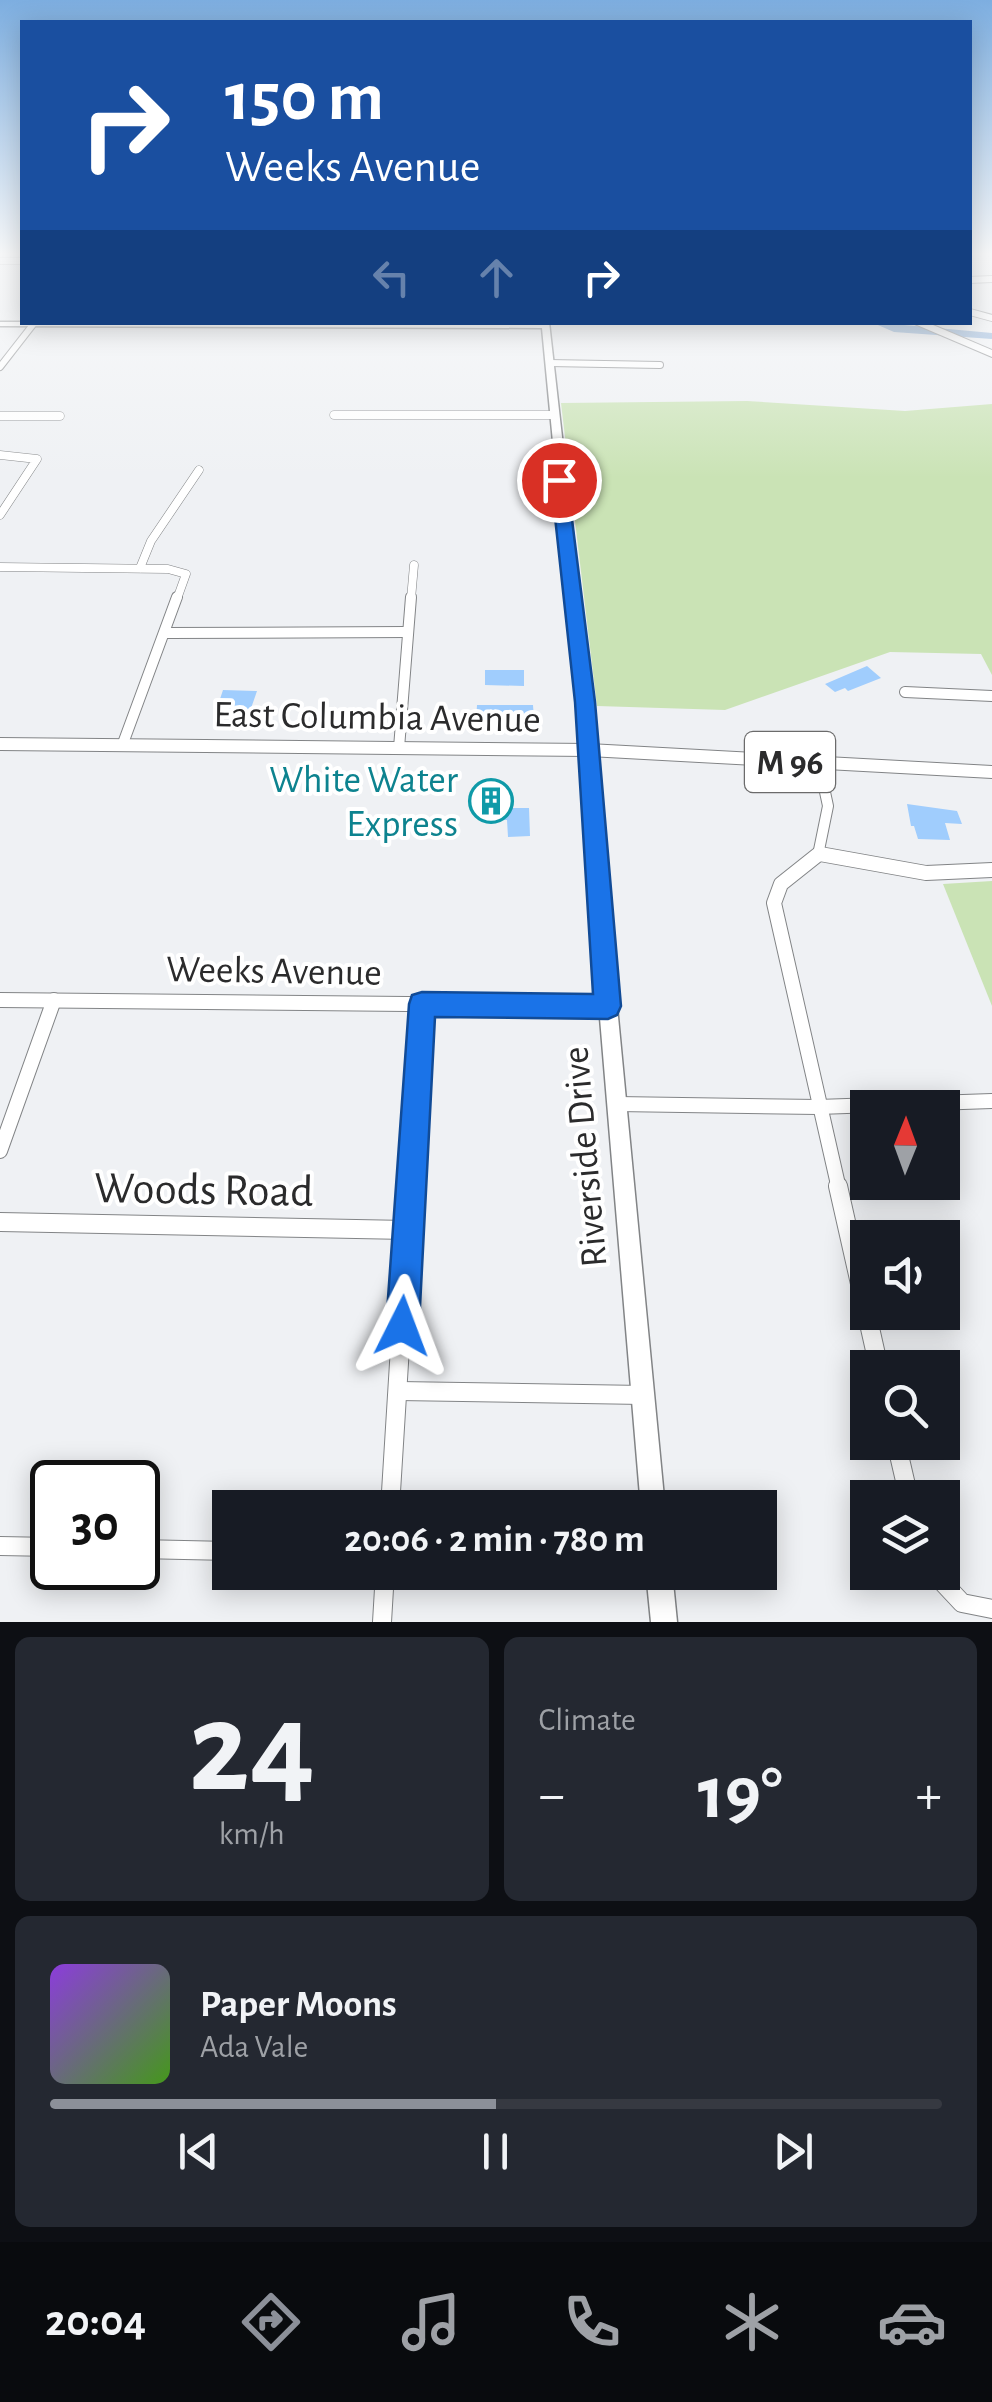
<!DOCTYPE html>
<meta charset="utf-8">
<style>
body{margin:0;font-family:"Alegreya Sans",sans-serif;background:#242831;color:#f1f3f6;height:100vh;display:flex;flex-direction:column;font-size:38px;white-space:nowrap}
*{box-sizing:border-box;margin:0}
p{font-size:32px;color:#9ea1a6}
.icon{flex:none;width:55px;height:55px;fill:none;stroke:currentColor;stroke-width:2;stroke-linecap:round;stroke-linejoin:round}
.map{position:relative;height:1622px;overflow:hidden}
.details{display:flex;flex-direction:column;gap:15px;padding:15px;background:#0d0f14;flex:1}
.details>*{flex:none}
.hud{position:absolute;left:20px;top:20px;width:952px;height:305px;border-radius:0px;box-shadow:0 5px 25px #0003;background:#1a4fa0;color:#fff;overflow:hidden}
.needle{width:65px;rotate:1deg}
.buttons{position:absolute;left:850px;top:1090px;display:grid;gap:20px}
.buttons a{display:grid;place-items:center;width:110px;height:110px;border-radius:0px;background:#171b24;box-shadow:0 5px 25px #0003;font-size:50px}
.speed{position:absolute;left:30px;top:1460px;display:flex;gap:20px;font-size:50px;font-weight:700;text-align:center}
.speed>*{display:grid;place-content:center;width:130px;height:130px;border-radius:50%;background:#171b24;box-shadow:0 5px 25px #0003;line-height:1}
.speed .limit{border:5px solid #111;border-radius:15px;background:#fff;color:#111}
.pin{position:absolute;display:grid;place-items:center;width:85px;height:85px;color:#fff;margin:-42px;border:5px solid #fff;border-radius:50%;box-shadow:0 2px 10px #0007}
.me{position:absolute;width:110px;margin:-55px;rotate:3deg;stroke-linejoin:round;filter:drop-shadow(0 0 8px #0008)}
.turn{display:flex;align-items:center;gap:35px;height:210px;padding:0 40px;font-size:45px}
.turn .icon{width:130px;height:130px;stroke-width:2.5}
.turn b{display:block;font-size:70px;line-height:85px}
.lanes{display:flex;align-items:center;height:95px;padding:0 40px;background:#0003;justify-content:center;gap:50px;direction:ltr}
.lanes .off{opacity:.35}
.big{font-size:75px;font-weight:700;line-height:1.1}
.details .tile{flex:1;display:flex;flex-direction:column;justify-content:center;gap:15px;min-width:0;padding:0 35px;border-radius:15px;background:#242831}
.details .dial{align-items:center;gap:0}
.dial b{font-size:130px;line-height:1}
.song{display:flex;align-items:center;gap:30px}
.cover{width:120px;height:120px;border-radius:15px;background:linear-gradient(135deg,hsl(270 70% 55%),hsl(100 70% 35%))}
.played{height:10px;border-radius:5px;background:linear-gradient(90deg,#8c9099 50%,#363941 50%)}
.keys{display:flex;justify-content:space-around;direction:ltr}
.heat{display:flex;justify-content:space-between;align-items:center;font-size:55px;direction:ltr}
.details .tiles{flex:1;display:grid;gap:15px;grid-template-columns:1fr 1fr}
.tile:last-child{grid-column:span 2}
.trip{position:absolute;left:212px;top:1490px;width:565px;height:100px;border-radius:0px;background:#171b24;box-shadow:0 5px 25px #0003;font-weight:700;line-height:100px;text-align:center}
.dock{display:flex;height:160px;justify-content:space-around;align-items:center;background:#090b0e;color:#9ea1a6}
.dock .icon{width:70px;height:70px}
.dock .active{color:#8c9099}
.dock b{font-size:45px;color:#f1f3f6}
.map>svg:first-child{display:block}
</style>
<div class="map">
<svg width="992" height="1622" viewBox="0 0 992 1622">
<rect width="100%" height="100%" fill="#eff1f4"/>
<g fill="#cae3b5">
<path d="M747,401L905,411L992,404V675L981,654L890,652L725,710L597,706L561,403Z"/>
<path d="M992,881V1006L943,884Z"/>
</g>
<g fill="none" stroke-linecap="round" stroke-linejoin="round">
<path fill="#7ca5d3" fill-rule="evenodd" d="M871,322L992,333V339L894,332Z"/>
</g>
<g fill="#a0cdfd">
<path d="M867,666L881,678L848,691L845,688L835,692L825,684Z"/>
<path d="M485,670H524V686L485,685Z"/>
<path d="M223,690L257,691L249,714H238L237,719H220L222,714H215Z"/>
<path d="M477,705H533L534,719H476Z"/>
<path d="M484,782H499L498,808H529L530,836L508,837L507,820H483Z"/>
<path d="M907,804L957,811L962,824L945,823L950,840L918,839L914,826H911Z"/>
</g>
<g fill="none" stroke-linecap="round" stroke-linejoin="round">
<g stroke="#828486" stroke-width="8">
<g id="street-far4">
<path d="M0,261H22"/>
<path d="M970,280L992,279"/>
<path d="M970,312L992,318"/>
<path d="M549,363L660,365"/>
<path d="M0,367L35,322"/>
</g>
</g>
<g stroke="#828486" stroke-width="9">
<g id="street-far3">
<path d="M334,415H553"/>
<path d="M0,416H60"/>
<path d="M0,455L37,459L0,515"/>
<path d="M0,567L168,569L186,574L177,599"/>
<path d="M140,568L151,541L199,470"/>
<path d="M411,599L414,565"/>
</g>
</g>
<g stroke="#828486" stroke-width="12">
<g id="street-far2">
<path d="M166,633L407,632"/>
<path d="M905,692L992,696"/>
<path d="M122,746L177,597"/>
<path d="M399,748L411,597"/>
<path d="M820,854L827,855"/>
<path d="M818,855L828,806L819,764"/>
</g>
</g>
<g stroke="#828486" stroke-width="16">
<g id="street-far1">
<path d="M820,853L781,884L774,903L839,1189"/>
<path d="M820,854L926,873L992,870"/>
<path d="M0,1000L608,1006"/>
<path d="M617,1104L818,1107L992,1101"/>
<path d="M0,1151L54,1000"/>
<path d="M410,1189L422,1004"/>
</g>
</g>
<g stroke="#828486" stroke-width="20">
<g id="street">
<path d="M838,1186L879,1368"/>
<path d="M0,1222L407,1230"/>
<path d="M399,1391L643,1395"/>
<path d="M896,1442L909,1498"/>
<path d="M390,1508L410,1186"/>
<path d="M0,1546L52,1547"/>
<path d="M138,1549L230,1551"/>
<path d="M933,1572L962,1603L992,1609"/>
<path d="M382,1622L385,1572"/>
</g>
</g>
<g stroke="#828486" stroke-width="3">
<g id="secondary">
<path d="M0,322H549L592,702L617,1006L665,1508H641L599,1006L578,702L542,328L0,326Z"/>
<path d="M646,1572H672L677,1622H651Z"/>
</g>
</g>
<g stroke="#828486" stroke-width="2">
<path id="primary" d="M0,738L589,744L992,766V778L589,756L0,750Z"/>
</g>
<g stroke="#828486" stroke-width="2">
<path id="highway" d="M910,322H926L992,350V357Z"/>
</g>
<use href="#street-far4" stroke="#fff" stroke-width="6"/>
<use href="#street-far3" stroke="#fff" stroke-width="8"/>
<use href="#street-far2" stroke="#fff" stroke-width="10"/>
<use href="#street-far1" stroke="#fff" stroke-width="14"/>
<use href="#street" stroke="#fff" stroke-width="18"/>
<use href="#secondary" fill="#fff" fill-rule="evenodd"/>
<use href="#primary" fill="#fff" fill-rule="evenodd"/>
<use href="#highway" fill="#fff" fill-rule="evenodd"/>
</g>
<linearGradient id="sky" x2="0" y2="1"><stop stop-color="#7daee0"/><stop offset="0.53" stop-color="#f8f9fa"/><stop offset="1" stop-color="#f8f9fa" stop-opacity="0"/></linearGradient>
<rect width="992" height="478" fill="url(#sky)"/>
<path fill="#1a73e8" stroke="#114b97" stroke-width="2.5" d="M559,475L567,480L595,702L621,1006L617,1015L608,1019L435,1017L419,1326L414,1338L402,1343L391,1338L386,1326L409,1004L412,995L422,992L593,994L575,702L551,480Z"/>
<defs>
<g id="building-ring" transform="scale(2.25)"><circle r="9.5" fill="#fff" stroke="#0f9aa8" stroke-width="1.5"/><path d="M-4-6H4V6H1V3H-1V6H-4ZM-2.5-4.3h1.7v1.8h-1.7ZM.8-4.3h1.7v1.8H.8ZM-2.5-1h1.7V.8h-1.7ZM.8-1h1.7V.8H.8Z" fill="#0f9aa8"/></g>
</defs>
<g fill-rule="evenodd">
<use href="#building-ring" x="491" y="801"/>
</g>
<g text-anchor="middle" stroke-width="8" stroke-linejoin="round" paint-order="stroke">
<rect fill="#fff" stroke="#6b6b6b" stroke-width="2.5" x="745" y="732" width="90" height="60" rx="8"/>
<g font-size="35" font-weight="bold" fill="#2b2b2c">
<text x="790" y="774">M 96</text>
</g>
<g font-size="38" fill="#2b2b2c" stroke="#fff">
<text transform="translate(377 716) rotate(1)" y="13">East Columbia Avenue</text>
<text transform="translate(274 970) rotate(1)" y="13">Weeks Avenue</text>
<text transform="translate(584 1157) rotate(-95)" y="13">Riverside Drive</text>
</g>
<g font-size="38" fill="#0d838f" stroke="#fff" text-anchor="end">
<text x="458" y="792">White Water<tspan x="458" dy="44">Express</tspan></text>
</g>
<g font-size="45" fill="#2b2b2c" stroke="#fff">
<text transform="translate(204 1188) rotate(1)" y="16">Woods Road</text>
</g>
</g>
</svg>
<div class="buttons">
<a><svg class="needle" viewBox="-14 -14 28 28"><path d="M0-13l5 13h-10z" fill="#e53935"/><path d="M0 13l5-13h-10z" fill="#9ea1a6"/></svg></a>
<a><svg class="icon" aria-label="sound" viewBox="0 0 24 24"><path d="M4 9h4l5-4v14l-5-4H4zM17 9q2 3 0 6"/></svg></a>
<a><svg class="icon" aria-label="search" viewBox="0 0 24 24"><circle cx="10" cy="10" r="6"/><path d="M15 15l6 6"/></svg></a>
<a><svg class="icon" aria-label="layers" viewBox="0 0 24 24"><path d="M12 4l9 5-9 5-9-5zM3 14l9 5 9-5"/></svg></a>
</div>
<div class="speed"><div class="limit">30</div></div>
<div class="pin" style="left:559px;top:480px;background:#d93025"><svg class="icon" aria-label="arrive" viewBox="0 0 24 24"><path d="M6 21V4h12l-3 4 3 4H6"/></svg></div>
<svg class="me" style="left:402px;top:1326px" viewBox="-20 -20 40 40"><path d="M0-17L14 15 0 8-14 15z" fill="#1a73e8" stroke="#fff" stroke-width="4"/></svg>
<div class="trip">20:06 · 2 min · 780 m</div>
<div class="hud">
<div class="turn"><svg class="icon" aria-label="right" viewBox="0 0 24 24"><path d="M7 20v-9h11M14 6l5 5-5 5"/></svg><div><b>150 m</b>Weeks Avenue</div></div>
<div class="lanes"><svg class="icon off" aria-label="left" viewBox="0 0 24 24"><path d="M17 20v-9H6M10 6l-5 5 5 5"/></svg><svg class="icon off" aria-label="ahead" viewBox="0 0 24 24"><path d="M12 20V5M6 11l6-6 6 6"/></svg><svg class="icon" aria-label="right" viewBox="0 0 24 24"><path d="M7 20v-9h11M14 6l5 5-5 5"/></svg></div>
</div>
</div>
<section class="details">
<div class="tiles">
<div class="tile dial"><b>24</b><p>km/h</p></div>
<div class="tile"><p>Climate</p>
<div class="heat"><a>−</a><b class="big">19°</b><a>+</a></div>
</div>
<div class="tile">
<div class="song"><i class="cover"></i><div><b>Paper Moons</b><p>Ada Vale</p></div></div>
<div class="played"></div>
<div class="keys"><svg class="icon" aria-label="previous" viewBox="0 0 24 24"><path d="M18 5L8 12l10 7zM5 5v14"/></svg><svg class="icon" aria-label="pause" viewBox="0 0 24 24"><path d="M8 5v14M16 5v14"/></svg><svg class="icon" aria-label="next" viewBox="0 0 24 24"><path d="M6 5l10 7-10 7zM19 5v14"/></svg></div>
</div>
</div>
</section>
<nav class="dock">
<b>20:04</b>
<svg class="icon active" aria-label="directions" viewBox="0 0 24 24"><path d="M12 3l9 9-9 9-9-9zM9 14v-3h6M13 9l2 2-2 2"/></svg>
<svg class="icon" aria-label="music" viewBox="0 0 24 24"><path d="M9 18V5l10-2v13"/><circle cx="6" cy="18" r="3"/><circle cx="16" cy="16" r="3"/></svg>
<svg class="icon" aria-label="phone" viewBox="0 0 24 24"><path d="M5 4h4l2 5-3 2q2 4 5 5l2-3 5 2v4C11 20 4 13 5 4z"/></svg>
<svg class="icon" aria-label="climate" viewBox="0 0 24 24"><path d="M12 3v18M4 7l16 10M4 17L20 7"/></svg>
<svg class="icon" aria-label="car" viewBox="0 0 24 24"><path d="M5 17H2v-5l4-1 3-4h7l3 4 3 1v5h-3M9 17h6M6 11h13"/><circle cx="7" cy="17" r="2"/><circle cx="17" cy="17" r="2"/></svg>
</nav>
